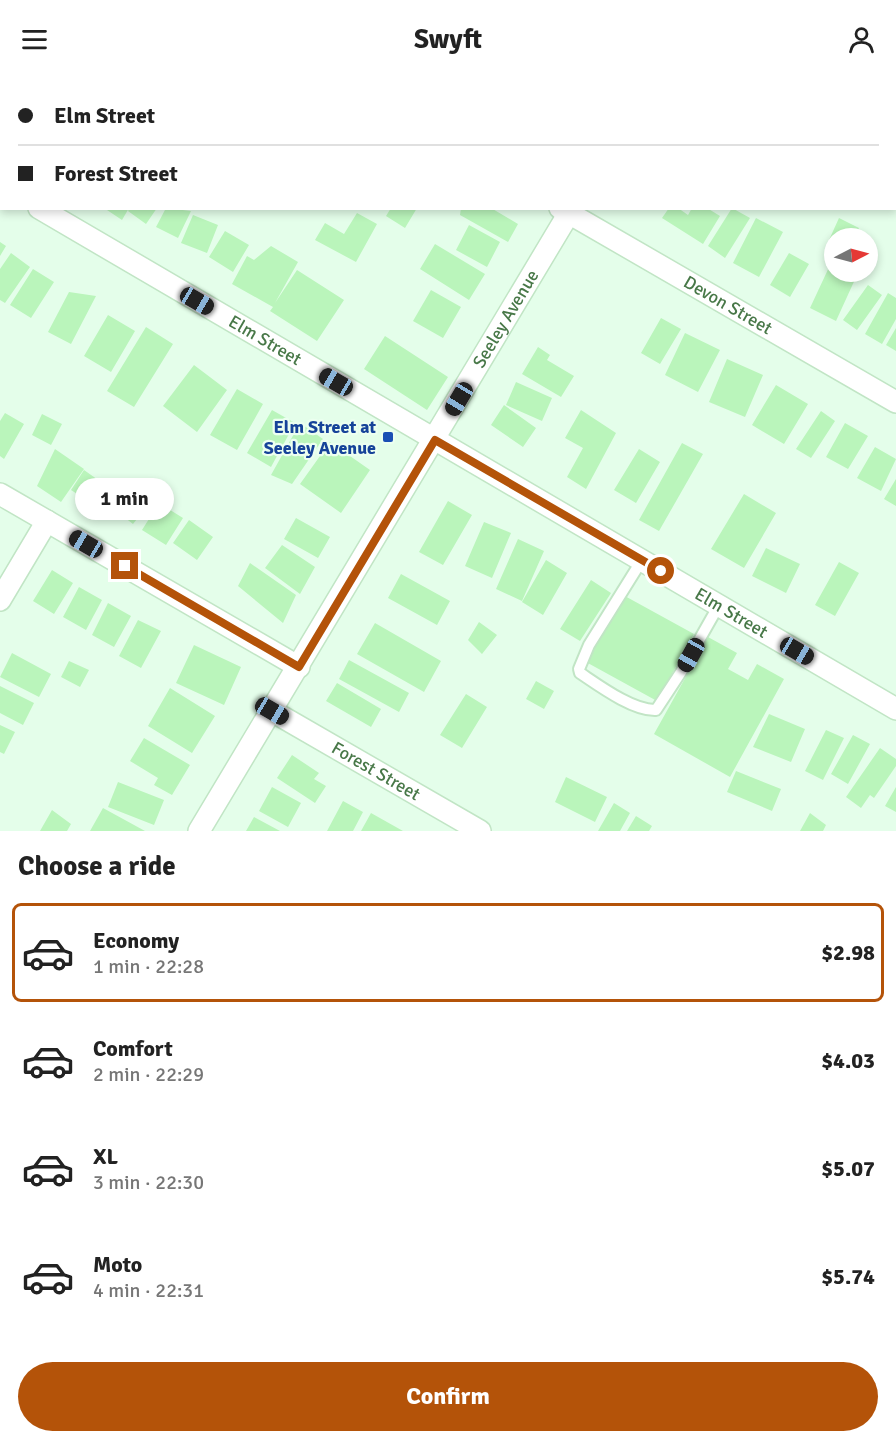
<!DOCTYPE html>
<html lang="en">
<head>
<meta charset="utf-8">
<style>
	body { margin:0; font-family:Signika,sans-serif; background:#f6f6f6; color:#222; height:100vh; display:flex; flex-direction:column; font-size:22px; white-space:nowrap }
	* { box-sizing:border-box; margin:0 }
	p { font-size:20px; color:#767676 }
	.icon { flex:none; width:33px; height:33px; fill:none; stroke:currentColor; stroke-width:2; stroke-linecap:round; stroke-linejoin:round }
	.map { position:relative; height:753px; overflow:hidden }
	.side { display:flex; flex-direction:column; background:#fff; flex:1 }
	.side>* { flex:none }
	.hud { position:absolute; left:0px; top:0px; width:897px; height:132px; box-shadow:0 3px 9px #0003; display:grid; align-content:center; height:132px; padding:0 18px; background:#fff }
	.needle { width:39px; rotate:84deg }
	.controls { position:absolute; left:824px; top:150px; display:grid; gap:12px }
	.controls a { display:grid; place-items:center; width:54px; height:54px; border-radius:50%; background:#fff; box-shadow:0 3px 9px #0003; font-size:30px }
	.end { position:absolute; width:27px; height:27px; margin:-14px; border:8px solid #b45309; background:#fff; box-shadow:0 0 0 3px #fff }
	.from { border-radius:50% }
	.bubble { position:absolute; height:42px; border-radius:21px; background:#fff; box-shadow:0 3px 9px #0003; font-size:20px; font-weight:700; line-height:42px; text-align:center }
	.car { position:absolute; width:18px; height:36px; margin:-18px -9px; border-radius:8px; box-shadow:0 0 4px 2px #0007; background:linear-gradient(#222 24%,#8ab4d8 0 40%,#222 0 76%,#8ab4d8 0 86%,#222 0) }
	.hud b { display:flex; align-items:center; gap:21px; height:57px; font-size:22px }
	.hud b+b { border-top:2px solid #e0e0e0 }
	.hud i { width:15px; height:15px; background:#222 }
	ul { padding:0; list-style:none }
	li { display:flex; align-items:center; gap:18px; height:99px; margin:0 12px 9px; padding:0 6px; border:3px solid transparent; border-radius:9px }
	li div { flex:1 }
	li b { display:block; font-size:22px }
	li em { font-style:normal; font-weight:700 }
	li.selected { border-color:#b45309 }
	li>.icon { width:54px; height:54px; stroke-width:1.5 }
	h2 { padding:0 18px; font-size:27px; line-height:72px }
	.primary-button { display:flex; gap:12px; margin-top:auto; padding:12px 18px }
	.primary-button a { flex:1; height:69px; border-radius:36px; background:#b45309; color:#fff; font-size:24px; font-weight:700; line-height:69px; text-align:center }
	header { display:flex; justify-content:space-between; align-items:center; height:78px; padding:0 18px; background:#fff; font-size:27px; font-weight:700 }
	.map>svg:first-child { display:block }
	.building { fill:#baf5bb }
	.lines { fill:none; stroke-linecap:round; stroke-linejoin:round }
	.service-casing { stroke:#c1e5c5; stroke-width:14 }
	.minor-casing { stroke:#c1e5c5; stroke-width:24 }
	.service { stroke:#fff; stroke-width:10 }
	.minor { stroke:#fff; stroke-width:21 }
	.route { stroke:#b45309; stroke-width:8 }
	.transit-dot { fill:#1a4fb4; stroke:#ecfff0; stroke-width:2 }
	.labels { text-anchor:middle; stroke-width:4.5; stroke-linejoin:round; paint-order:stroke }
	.street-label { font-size:18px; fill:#487848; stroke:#ecfff0 }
	.transit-label { font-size:18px; font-weight:bold; fill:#164399; stroke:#ecfff0; text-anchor:end }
</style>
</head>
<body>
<header><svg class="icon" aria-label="menu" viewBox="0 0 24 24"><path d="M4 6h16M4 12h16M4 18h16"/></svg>Swyft<svg class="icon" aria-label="person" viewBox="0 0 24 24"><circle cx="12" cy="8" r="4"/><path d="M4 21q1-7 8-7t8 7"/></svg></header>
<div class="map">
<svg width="896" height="753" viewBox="0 0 896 753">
	<rect width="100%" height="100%" fill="#e4feea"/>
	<!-- building -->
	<path class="building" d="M104,130H129L122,142Z
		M130,130H157L146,146L128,133Z
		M166,130L191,133L178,160L156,149Z
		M391,130H417L405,150L386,138Z
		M461,130H491L518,146L508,164L460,137Z
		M669,130H678L688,137L692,130H707L720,138L703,166L662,140Z
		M732,130L750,140L725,180L708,168Z
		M357,135L377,146L356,184L315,162L325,145L344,156Z
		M193,137L218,147L207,175L181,165Z
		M756,140L783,154L759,199L733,185Z
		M839,140L859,150L854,160H834V164L829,162Z
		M469,147L500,164L487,189L456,172Z
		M225,153L249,167L233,194L209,179Z
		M0,164L6,168L0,178Z
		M435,166L485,196L469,222L420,191Z
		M271,168L298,184L275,225L297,192L344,222L317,263L270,233L273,229L232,206L247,178L254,182Z
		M11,175L30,189L5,225L0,222V191Z
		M789,175L809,186L790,219L770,207Z
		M831,185L834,186V194H849L857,197L836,243L810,230Z
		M33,191L54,204L31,240L10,227Z
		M868,207L882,217L857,252L843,242Z
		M431,212L461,229L443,260L413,243Z
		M69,214L96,218L71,266L48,254Z
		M888,215L896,220V241L882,266L865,256Z
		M108,237L135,253L111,294L84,278Z
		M661,240L681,251L660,286L641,275Z
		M146,249L173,266L134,329L107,313Z
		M896,250V273L886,267Z
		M685,255L720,272L698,314L665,297Z
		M385,258L448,299L427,332L364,291Z
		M538,269L550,277L547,282L574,298L561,319L522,296Z
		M727,281L763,297L745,339L709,324Z
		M194,287L227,312L197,354L163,328Z
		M516,304L552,320L542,343L506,327Z
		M776,307L808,326L784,366L752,347Z
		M237,311L263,326L237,372L210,357Z
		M504,327L536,350L523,369L491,347Z
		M272,332L295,345L271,389L247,375Z
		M581,332L616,355L586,411L567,399L583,370L565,360Z
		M821,333L835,343L811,380L796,371Z
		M5,335L24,346L4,381L0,378V343Z
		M42,336L62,346L51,367L32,357Z
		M300,345L323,361L292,406L271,397Z
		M845,345L868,358L848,391L826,379Z
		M330,364L370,392L341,435L300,406Z
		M682,365L703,376L659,453L639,442Z
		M875,369L896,381L881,413L857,400Z
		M55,371L84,391L61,424L37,408Z
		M639,371L660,384L636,425L614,412Z
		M84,392L111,411L99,430L71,412Z
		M896,401V428L884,421Z
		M122,414L150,425L133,446L111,429Z
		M744,416L776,435L744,490L711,471Z
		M448,423L472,437L443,487L419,474Z
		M159,425L183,440L166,467L142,452Z
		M296,440L330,459L318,480L284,461Z
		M189,442L213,459L197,482L173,465Z
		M484,444L511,455L492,500L465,488Z
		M518,461L544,473L522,523L496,511Z
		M282,467L315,489L300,516L265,490Z
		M766,470L800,486L786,515L752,498Z
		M546,482L567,495L543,537L522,524Z
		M839,484L859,495L835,538L815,527Z
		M250,485L296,517L283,545L238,508Z
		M52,492L73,505L54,536L33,523Z
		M401,496L450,523L437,547L388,520Z
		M591,502L611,515L580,563L560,551Z
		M79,509L102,522L86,552L63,539Z
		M623,517L694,556L657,623L586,584Z
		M108,525L131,538L114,569L92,557Z
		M138,542L161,553L141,590L119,578Z
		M479,544L497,557L482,576L468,562Z
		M375,545L441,583L424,614L357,576Z
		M708,559L737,575L728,591L748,602L757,586L784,601L730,699L654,656Z
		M194,567L241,589L224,627L176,605Z
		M12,575L51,596L39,619L0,599Z
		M349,582L409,615L399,634L339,601Z
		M69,583L89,592L80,609L61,599Z
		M536,603L554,613L544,631L526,621Z
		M337,605L381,631L371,649L326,623Z
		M0,608L34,625L23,647L0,635Z
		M170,610L215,638L192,675L148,648Z
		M466,616L487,629L462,670L440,657Z
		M769,636L805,651L791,684L753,669Z
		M0,647L15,654L4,676L0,674Z
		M826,652L844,660L823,702L805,693Z
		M853,657L870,666L848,706L831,696Z
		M144,660L190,687L172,717L154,707L158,700L130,683Z
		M880,670L896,681V688L874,720L870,717L861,730L846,719Z
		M292,677L319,695L314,701L326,708L315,725L277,700Z
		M736,693L781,711L772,733L727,714Z
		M566,699L607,719L595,744L555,724Z
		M118,704L164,722L154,747L108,729Z
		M272,709L301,725L288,749L259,733Z
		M896,709V734L885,728Z
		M343,723L363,734L353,753H327Z
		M614,725L630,735L620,753H598Z
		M103,730L145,753H90Z
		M52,732L71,746L67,753H40Z
		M371,735L403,753H361Z
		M810,735L826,747L823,753H800Z
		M636,738L652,748L649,753H627Z
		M254,739L280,753H246Z"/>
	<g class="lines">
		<!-- service casing -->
		<g class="service-casing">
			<path id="service" d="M642,482L589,567L579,591L580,595C598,607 633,633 656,632L681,594L719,527"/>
		</g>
		<!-- minor casing -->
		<g class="minor-casing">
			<g id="minor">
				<path d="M336,0L338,2"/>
				<path d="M861,0L864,2"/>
				<path d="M648,2L649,0"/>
				<path d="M0,108L2,109"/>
				<path id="s1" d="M39,130L896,631"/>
				<path id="s2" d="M560,130L896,324"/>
				<path d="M0,416L299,589"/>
				<path d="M0,522L47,443"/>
				<path id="s3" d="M272,633L480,753"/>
				<path id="s4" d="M199,753L572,130"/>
			</g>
		</g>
		<!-- service -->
		<use href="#service" class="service"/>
		<!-- minor -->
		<use href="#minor" class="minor"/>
	</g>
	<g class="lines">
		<!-- route -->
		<path class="route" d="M125,488L299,589L435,362L661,493"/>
	</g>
	<!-- markers -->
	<rect class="transit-dot" x="382" y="353" width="12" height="12" rx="3"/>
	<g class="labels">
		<!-- street labels -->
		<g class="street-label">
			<text dy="6" stroke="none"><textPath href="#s2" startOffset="194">Devon Street</textPath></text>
			<text dy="6" stroke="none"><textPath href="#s4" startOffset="597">Seeley Avenue</textPath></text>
			<text dy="6" stroke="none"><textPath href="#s1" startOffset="262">Elm Street</textPath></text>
			<text dy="6" stroke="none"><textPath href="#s1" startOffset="802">Elm Street</textPath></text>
			<text dy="6" stroke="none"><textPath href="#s3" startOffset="120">Forest Street</textPath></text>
		</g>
		<!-- transit labels -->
		<g class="transit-label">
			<text x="376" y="355">Elm Street at<tspan x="376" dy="21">Seeley Avenue</tspan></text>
		</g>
	</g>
</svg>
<div class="controls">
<a><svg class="needle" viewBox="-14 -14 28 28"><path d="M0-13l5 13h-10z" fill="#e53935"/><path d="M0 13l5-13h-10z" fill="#767676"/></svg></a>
</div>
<i class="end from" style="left:661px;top:493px"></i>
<i class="end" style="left:125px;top:488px"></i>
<div class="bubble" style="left:75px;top:400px;width:99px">1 min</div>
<i class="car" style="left:197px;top:223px;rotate:120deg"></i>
<i class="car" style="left:336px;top:304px;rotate:300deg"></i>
<i class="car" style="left:459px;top:321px;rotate:211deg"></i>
<i class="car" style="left:86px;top:466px;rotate:300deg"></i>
<i class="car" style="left:797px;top:573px;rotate:120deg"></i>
<i class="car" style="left:691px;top:577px;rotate:209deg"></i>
<i class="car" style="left:272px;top:633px;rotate:120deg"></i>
<div class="hud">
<b><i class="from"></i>Elm Street</b>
<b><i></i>Forest Street</b>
</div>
</div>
<section class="side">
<h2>Choose a ride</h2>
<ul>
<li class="selected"><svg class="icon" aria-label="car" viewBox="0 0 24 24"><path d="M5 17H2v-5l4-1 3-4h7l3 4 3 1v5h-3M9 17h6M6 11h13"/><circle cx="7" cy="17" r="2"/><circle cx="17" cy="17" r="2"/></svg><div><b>Economy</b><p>1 min · 22:28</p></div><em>$2.98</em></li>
<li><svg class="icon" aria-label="car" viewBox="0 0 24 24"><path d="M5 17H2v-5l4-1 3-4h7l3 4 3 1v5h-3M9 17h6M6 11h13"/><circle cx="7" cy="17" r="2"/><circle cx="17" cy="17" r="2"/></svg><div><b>Comfort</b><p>2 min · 22:29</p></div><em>$4.03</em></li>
<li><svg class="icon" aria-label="car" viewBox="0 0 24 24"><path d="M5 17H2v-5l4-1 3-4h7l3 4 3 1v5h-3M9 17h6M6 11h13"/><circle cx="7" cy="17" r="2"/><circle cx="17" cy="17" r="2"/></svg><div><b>XL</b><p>3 min · 22:30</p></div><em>$5.07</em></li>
<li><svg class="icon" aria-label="car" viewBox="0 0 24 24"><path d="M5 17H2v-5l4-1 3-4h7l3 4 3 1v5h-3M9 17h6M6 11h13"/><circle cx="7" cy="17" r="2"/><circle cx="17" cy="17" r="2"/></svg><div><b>Moto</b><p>4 min · 22:31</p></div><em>$5.74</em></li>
</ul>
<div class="primary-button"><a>Confirm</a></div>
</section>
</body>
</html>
